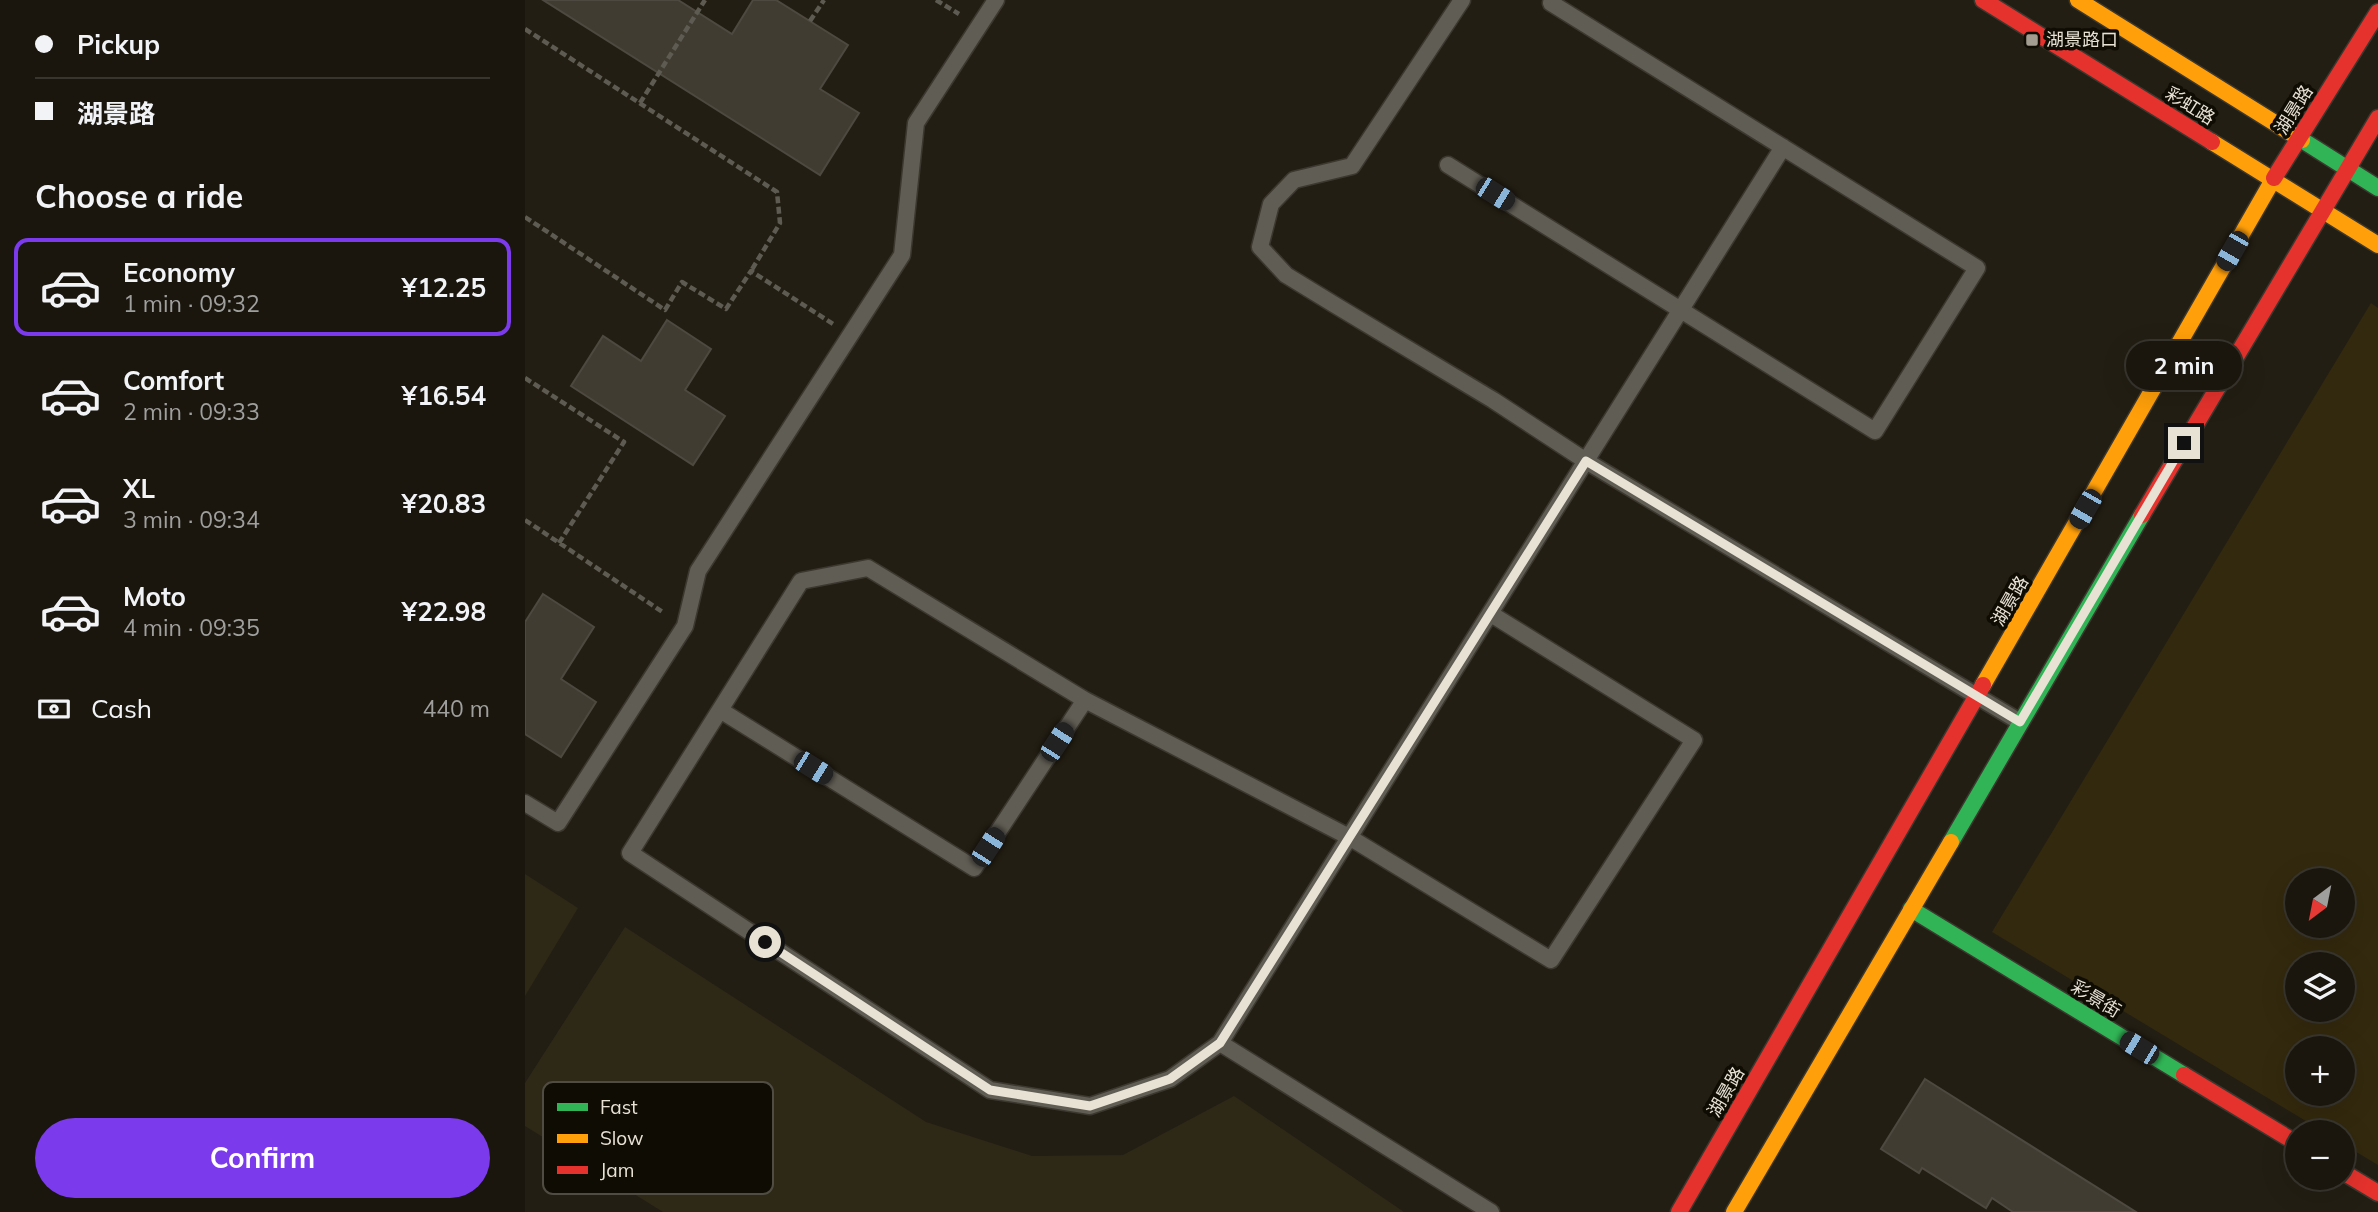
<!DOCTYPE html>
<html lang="en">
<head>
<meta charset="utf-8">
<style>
	body { margin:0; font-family:Mulish,"Noto Sans SC",sans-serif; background:#27231c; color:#f1f3f6; height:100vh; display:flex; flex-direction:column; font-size:26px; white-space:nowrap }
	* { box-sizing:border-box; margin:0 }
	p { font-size:23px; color:#9f9f9e }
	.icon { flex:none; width:38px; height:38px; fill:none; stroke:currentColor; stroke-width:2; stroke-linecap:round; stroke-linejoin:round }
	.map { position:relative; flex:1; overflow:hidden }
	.drawer { display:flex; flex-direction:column; background:#1a160e; width:525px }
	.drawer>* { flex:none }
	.guide { display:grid; align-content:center; height:154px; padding:0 35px; background:#1a160e }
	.needle { width:46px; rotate:212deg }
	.tools { position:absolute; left:1760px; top:868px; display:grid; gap:14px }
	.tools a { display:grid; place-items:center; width:70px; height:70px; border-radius:50%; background:#1a160e; box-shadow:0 7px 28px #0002,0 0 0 2px #38352e; font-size:35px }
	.end { position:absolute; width:32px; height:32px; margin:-16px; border:9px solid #e8e2d5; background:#111; box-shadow:0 0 0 4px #111 }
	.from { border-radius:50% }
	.bubble { position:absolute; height:49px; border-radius:24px; background:#1a160e; box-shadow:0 7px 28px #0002,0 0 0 2px #38352e; font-size:23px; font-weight:700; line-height:49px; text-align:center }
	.car { position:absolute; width:21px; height:42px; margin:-21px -10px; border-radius:9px; box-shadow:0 0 5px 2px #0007; background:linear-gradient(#222 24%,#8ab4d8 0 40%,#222 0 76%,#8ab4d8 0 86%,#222 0) }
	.guide b { display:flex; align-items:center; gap:24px; height:66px; font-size:26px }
	.guide b+b { border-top:2px solid #38352e }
	.guide i { width:18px; height:18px; background:#f1f3f6 }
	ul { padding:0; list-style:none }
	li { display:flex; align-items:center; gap:21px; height:98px; margin:0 14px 10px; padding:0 21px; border:4px solid transparent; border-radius:14px }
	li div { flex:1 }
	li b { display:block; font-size:26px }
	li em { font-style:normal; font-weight:700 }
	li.selected { border-color:#7c3aed }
	li>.icon { width:63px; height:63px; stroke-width:1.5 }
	h2 { padding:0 35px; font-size:32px; line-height:84px }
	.pay { display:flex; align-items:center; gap:18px; height:77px; padding:0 35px; font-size:26px }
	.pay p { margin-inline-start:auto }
	.button { display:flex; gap:14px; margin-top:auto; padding:14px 35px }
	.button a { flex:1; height:80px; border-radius:42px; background:#7c3aed; color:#fff; font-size:28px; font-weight:700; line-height:80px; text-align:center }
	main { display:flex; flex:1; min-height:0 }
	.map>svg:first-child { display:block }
	.commercial { fill:#2e2817 }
	.built { fill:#33290e; fill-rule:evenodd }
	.building { fill:#403c32; stroke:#4e4940; stroke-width:2 }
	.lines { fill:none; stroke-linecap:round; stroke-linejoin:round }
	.lane-casing { stroke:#3c3830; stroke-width:19 }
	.fast-casing { stroke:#3c3830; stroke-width:19 }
	.slow-casing { stroke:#3c3830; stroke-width:19 }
	.jam-casing { stroke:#3c3830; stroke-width:19 }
	.path { stroke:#5e5b53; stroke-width:4.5; stroke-dasharray:7 3.5; stroke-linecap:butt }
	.lane { stroke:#605d54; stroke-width:16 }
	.fast { stroke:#30b455; stroke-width:16 }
	.slow { stroke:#ff9f0a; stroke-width:16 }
	.jam { stroke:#e5322d; stroke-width:16 }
	.route { stroke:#e8e2d5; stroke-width:9 }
	.poi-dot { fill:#a39d91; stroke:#0f0c04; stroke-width:2.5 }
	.labels { text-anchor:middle; stroke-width:7; stroke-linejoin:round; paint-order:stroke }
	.poi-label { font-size:18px; fill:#e8e2d5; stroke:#0f0c04; text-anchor:start }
	.street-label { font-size:18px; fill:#e8e2d5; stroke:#0f0c04 }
	.key { fill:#0f0c04; stroke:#504c43; stroke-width:2 }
	.key-label { font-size:19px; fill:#e8e2d5 }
</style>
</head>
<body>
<main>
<section class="drawer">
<div class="guide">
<b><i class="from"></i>Pickup</b>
<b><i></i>湖景路</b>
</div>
<h2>Choose a ride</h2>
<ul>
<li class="selected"><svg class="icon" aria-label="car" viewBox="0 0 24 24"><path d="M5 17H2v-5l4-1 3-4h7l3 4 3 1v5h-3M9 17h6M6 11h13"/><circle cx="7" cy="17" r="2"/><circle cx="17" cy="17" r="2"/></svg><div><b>Economy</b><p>1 min · 09:32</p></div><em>¥12.25</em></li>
<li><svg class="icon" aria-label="car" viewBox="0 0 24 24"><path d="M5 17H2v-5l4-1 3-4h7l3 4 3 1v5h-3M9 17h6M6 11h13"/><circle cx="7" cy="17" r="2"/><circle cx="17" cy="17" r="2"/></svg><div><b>Comfort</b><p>2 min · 09:33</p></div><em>¥16.54</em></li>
<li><svg class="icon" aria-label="car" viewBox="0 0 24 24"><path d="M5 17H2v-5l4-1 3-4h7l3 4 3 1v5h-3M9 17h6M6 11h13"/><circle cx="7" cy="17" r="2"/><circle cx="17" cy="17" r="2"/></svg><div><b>XL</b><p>3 min · 09:34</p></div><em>¥20.83</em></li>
<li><svg class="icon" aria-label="car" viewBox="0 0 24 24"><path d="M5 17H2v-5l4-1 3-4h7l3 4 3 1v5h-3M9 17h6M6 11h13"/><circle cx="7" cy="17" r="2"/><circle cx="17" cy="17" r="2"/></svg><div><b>Moto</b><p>4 min · 09:35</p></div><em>¥22.98</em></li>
</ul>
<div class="pay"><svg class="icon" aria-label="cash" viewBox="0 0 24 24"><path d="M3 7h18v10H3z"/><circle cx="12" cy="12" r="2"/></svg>Cash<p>440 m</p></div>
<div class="button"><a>Confirm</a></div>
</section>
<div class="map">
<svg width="1853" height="1212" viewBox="0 0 1853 1212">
	<rect width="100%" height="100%" fill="#231e13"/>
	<!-- commercial -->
	<path class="commercial" d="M0,874L53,908L0,996Z
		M100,927L401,1122L507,1156L598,1155L709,1096L879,1212H138L0,1126V1083Z"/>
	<!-- built -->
	<path class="built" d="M1846,303L1853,308V1165L1818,1144V1132H1799L1467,932ZM1773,880H1818V926H1773ZM1773,964H1818V1010H1773ZM1773,1048H1818V1094H1773Z"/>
	<!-- building -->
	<path class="building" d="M18,0H153L207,34L228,0H251L323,45L295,89L334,113L295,175Z
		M142,320L186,349L160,390L200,416L168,465L46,386L78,336L116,361Z
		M18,594L69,627L36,679L71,702L36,757L0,734V622Z
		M1400,1079L1611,1212H1488L1467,1198L1461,1208L1397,1168L1394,1173L1356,1149Z"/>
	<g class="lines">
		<!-- lane casing -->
		<g class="lane-casing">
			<path id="lane" d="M937,0L827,166L769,180L746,204L735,247L761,275L810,305L968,400L1061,461L1495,722
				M923,165L1350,431L1452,268L1026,3
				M195,710L449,868L560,700
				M0,803L33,823L160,626L173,571L377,255L391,123L471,0
				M695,1043L645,1079L565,1106L465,1090L105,853L276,581L343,568L560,700L824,837L1026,960L1169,740L966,614
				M966,1212L695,1043L1258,147"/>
		</g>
		<!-- fast casing -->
		<g class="fast-casing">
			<path id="fast" d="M1777,140L1853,188
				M1426,842L1617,515
				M1386,909L1659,1075"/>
		</g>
		<!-- slow casing -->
		<g class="slow-casing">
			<path id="slow" d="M1553,0L1777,140
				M1687,142L1853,245
				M1458,685L1749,178
				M1209,1212L1426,842"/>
		</g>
		<!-- jam casing -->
		<g class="jam-casing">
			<path id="jam" d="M1458,0L1687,142
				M1749,178L1853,12
				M1617,515L1853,118
				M1659,1075L1773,1144
				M1818,1172L1853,1193
				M1154,1212L1458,685"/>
		</g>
		<!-- path -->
		<path class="path" d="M411,0L434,14
			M285,21L299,0
			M0,29L252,192L255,223L226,271
			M115,103L180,0
			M0,217L140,310L157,282L201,309L226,271L308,324
			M0,378L99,442L34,543
			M0,520L139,613"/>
		<!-- lane -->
		<use href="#lane" class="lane"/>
		<!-- fast -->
		<use href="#fast" class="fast"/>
		<!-- slow -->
		<use href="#slow" class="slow"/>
		<!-- jam -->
		<use href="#jam" class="jam"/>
	</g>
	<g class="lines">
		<!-- route -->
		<path class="route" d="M240,942L465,1090L565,1106L645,1079L695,1043L1061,461L1495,722L1659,443"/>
	</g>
	<!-- markers -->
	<rect class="poi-dot" x="1500" y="33" width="14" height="14" rx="3.5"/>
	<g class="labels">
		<!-- poi labels -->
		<g class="poi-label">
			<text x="1521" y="46">湖景路口</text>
		</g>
		<!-- street labels -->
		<g class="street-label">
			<text transform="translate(1665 106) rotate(32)" y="6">彩虹路</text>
			<text transform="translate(1769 110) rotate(-58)" y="6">湖景路</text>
			<text transform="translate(1485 601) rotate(-60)" y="6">湖景路</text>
			<text transform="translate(1571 999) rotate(31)" y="6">彩景街</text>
			<text transform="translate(1201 1092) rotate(-60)" y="6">湖景路</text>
		</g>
	</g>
	<!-- legend -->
	<rect x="18" y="1082" width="230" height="112" rx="10" class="key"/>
	<rect x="32" y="1103" width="31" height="8" fill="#30b455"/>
	<rect x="32" y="1134" width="31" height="9" fill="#ff9f0a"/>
	<rect x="32" y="1166" width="31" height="8" fill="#e5322d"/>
	<g class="key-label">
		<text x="75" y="1114">Fast</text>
		<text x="75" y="1145">Slow</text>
		<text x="75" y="1177">Jam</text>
	</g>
</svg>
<div class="tools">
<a><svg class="needle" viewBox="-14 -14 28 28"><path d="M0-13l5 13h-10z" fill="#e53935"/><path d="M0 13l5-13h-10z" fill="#9f9f9e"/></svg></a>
<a><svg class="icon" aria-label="layers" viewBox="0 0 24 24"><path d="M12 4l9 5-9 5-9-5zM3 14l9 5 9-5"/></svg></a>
<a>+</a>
<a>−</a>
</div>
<i class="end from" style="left:240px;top:942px"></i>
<i class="end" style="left:1659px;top:443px"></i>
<div class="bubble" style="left:1601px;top:341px;width:116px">2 min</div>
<i class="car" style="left:970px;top:194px;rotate:122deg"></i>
<i class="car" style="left:1707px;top:251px;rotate:210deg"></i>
<i class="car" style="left:1560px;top:509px;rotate:210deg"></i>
<i class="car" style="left:532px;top:742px;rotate:33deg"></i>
<i class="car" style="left:288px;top:768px;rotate:122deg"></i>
<i class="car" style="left:463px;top:847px;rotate:33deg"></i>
<i class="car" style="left:1614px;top:1048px;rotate:301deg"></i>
</div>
</main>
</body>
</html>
